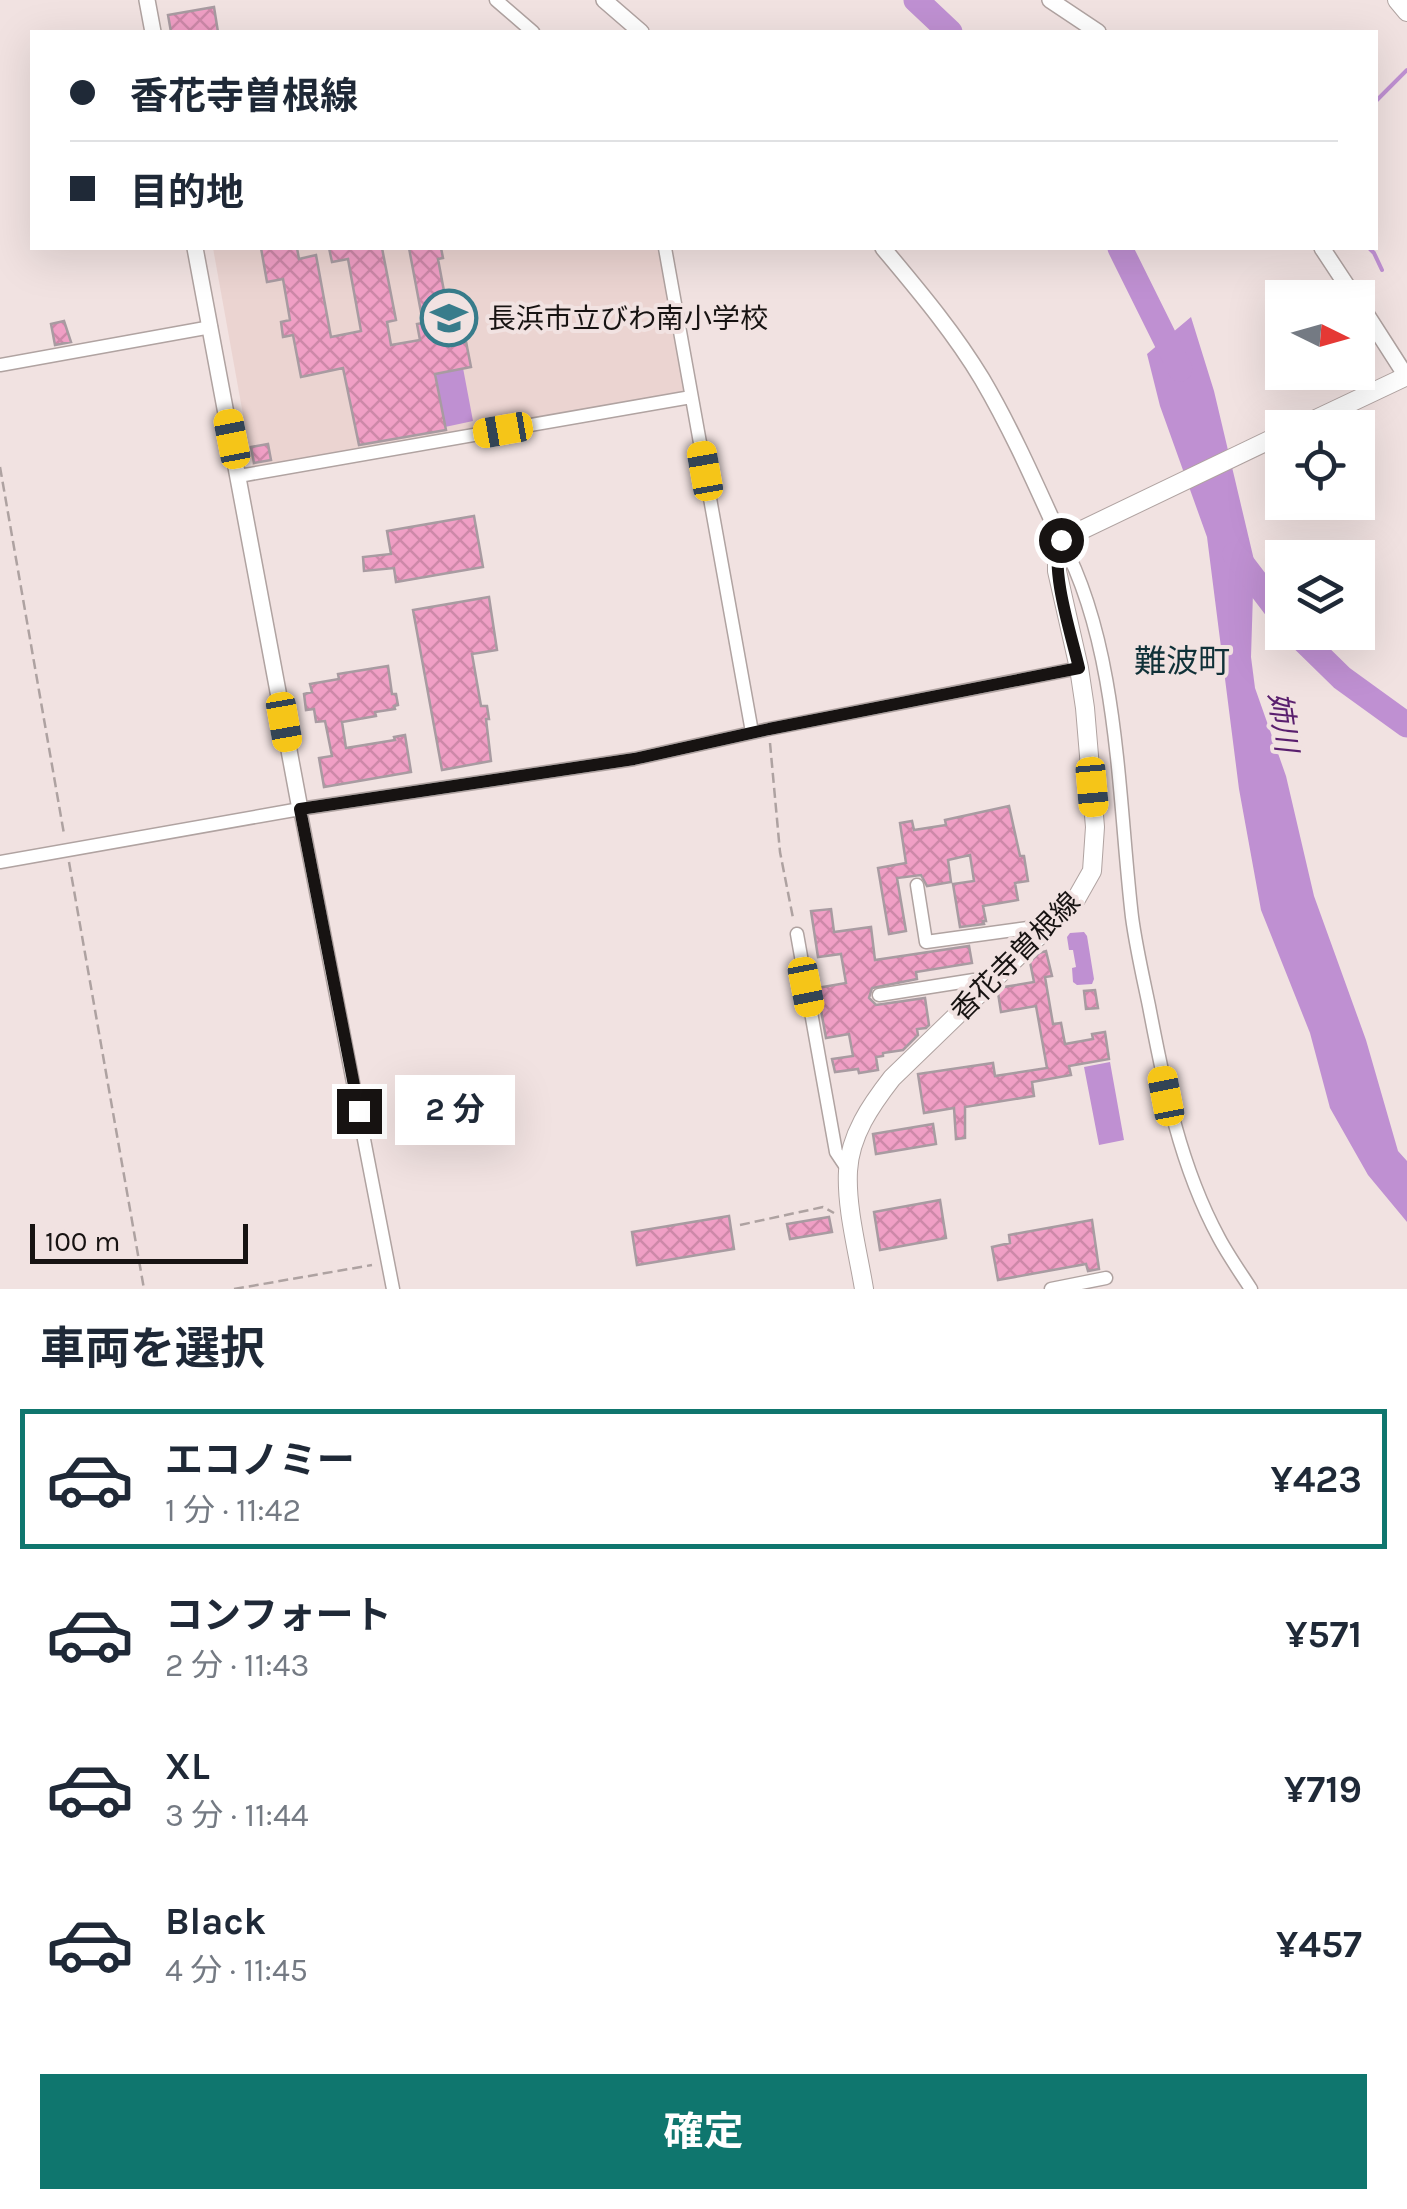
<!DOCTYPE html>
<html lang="ja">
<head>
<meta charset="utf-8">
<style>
	body { margin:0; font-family:Karla,"Noto Sans JP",sans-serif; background:#f6f6f7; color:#1f2937; height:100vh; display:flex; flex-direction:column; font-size:38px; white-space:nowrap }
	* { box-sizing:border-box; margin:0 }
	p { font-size:32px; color:#747a83 }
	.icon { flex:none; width:55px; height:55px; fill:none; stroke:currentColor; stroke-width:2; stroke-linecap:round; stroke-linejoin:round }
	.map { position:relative; height:1289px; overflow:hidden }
	.drawer { display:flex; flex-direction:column; background:#fff; flex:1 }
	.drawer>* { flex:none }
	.top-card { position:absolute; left:30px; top:30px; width:1348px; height:220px; border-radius:0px; box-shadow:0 10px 40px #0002; display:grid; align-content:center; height:220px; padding:0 40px; background:#fff }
	.needle { width:65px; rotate:95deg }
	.buttons { position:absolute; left:1265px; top:280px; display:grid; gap:20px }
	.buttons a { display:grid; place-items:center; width:110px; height:110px; border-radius:0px; background:#fff; box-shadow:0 10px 40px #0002; font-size:50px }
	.scale { position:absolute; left:30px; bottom:25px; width:218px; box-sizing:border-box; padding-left:10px; border:5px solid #171312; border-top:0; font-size:28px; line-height:35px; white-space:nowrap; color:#171312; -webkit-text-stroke:8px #f1e2e1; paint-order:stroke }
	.end { position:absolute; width:45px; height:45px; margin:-22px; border:12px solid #171312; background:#fff; box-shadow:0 0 0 5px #fff }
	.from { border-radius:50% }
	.bubble { position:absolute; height:70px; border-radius:0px; background:#fff; box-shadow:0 10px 40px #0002; font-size:32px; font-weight:700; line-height:70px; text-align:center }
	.car { position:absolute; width:30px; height:60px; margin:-30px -15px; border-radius:12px; box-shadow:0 0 8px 2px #0007; background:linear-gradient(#f5c518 24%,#345 0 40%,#f5c518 0 76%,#345 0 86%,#f5c518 0) }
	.top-card b { display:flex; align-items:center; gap:35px; height:95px; font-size:38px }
	.top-card b+b { border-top:2px solid #e0e1e3 }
	.top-card i { width:25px; height:25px; background:#1f2937 }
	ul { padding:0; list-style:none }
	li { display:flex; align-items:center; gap:30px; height:140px; margin:0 20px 15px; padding:0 20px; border:5px solid transparent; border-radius:0px }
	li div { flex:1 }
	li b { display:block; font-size:38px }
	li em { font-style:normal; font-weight:700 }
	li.selected { border-color:#0f766e }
	li>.icon { width:90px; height:90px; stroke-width:1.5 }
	h2 { padding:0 40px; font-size:45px; line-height:120px }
	.action { display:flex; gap:20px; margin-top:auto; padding:20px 40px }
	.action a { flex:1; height:115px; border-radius:0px; background:#0f766e; color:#fff; font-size:40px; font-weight:700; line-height:115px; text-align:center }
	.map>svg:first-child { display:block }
	.built { fill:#ebd4d1 }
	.water { fill:#bf90d2 }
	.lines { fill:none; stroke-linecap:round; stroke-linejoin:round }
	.stream { stroke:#bf90d2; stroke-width:4 }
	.river { stroke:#bf90d2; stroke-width:25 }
	.building { fill:url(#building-cross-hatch); stroke:#a89ba1; stroke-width:2.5 }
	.minor-casing { stroke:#b0a3a1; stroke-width:15 }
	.tertiary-casing { stroke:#b0a3a1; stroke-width:18 }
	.secondary-casing { stroke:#b0a3a1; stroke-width:20 }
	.path { stroke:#aea2a1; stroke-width:2.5; stroke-dasharray:10 5; stroke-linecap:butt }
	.minor { stroke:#fff; stroke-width:12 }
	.tertiary { stroke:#fff; stroke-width:15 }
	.secondary { stroke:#fff; stroke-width:18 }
	.route { stroke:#171312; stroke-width:12 }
	.labels { text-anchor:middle; stroke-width:8; stroke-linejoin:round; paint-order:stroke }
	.poi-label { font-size:28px; fill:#171312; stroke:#f1e2e1; text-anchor:start }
	.street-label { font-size:28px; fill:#171312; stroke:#f1e2e1 }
	.water-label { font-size:30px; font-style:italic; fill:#5a1f6e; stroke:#f1e2e1 }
	.quarter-label { font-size:32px; fill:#103138; stroke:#f1e2e1 }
</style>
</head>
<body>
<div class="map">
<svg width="1407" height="1289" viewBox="0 0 1407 1289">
	<defs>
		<pattern id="building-cross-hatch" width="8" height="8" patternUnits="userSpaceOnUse" patternTransform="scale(2.5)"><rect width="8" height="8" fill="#f09fc5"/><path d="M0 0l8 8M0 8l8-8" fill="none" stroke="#cd88a8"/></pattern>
	</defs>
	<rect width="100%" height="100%" fill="#f1e2e1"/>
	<!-- built -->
	<path class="built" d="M213,248H658L685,388L680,396L253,470Z"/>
	<!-- water -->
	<path class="water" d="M1191,317L1214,391L1254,560L1251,657L1255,688L1286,776L1314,896L1366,1040L1398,1151L1407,1161V1222L1368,1175L1330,1108L1310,1033L1261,910L1239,789L1207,537L1160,406L1147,354Z
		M463,368L473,421L445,427L435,374Z
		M1084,932L1087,936L1094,979L1092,984L1077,985L1073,982L1072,968L1076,967L1073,950H1069L1067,937L1070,933Z
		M1110,1062L1124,1140L1099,1145L1084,1067Z"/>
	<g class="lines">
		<!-- stream -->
		<path class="stream" d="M1375,102L1407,70
			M1369,248L1374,253L1382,270"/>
		<!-- river -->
		<path class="river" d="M916,0L950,32
			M1120,248L1180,369
			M1235,554L1282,616
			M1295,632L1342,678L1407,725"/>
	</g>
	<!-- building -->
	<path class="building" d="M214,7L218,32H171L168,15Z
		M261,248H297L299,259L316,255L331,337L361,331L348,259L332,262L329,248H382L396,320L387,322L391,345L420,340L417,324L423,323L409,248H441L443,258L438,259L449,318L461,316L471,367L435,374L446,430L359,445L343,368L301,377L293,335L283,337L281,322L290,320L283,279L267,282Z
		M64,321L71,342L55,345L51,324Z
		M268,444L271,460L254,463L251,447Z
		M474,516L483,567L396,582L394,568L364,571L363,557L391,554L387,531Z
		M489,597L497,650L472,654L481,706H487L489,719H486L491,761L442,770L413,610Z
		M388,666L392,694H396L398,705L394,706L395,709L375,712L376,716L342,722L346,748L395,740L394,737L405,735L411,772L324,787L319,758L332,756L325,721L316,722L314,709L306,710L304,694L312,692L310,684L339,679L338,674Z
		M1009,806L1020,856H1024L1028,881L1015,883L1018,900L983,906L986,921H983L984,924L960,927L953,884L974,881L970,855L948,860L951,882L927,886L921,875L897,878L906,931L889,934L878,868L906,863L900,823L912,821L914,830L946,825L945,820Z
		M831,909L834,932L871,927L875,960L969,946L972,963L916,972L917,979L872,988L869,998L876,1005L925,998L929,1025L926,1028L917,1029L918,1035L903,1050L883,1053V1056L876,1057L878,1070L859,1073L858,1069L835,1072L832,1059L853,1056L849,1034L826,1038L817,988L846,983L841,954L818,957L811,911Z
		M1046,951L1052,976L1045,977L1053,1024L1061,1023L1065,1044L1093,1039L1092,1034L1105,1032L1109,1059L1069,1066L1071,1075L1032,1082L1034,1096L965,1107V1138L956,1139L954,1108L924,1113L918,1074L993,1063L995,1076L1047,1068L1036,1006L1001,1012L998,993L1004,987L1034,982L1030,962L1039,953Z
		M1095,990L1098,1008L1086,1009L1084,991Z
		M933,1124L936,1144L876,1154L873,1134Z
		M940,1200L946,1238L880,1250L874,1212Z
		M729,1216L734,1249L637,1265L632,1232Z
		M829,1217L832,1232L790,1239L787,1224Z
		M1092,1220L1099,1269L1088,1271L1086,1264L998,1280L992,1247L1010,1243L1009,1235Z"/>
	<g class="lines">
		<!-- minor casing -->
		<g class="minor-casing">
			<path id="minor" d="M496,0L533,32
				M665,248L752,732
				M0,365L211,327
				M239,476L691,397
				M1061,540C1119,646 1118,798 1132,917C1136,947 1143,977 1149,1006C1164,1085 1180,1166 1219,1238C1228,1255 1240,1272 1251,1289
				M300,809L393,1289
				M0,862L300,809L634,759L769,729L1079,668
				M917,885L926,942L1050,925
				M797,934L836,1152L848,1170
				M879,995L974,980L985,988
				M1051,1289L1106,1278"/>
		</g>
		<!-- tertiary casing -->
		<g class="tertiary-casing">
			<path id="tertiary" d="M147,0L153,32
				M604,0L641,32
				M1050,0L1098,32
				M195,248L300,809
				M883,248C918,290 953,331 982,379C1012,430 1036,485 1061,540
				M1322,248L1355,298
				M1358,301L1406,376"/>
		</g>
		<!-- secondary casing -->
		<g class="secondary-casing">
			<path id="secondary" d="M1397,0L1407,12
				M1297,428L1407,376
				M864,1289C858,1252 846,1208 848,1171C850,1135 871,1105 892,1078L1075,901L1092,871L1095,827L1085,708L1079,668L1057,571V548L1061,540L1282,434"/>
		</g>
		<!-- path -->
		<path class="path" d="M0,467L64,834
			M770,743L780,852L793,918
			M69,862L144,1289
			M740,1225L823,1207L834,1213
			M234,1289L372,1265"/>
		<!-- minor -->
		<use href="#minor" class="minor"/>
		<!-- tertiary -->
		<use href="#tertiary" class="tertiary"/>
		<!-- secondary -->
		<use href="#secondary" class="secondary"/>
	</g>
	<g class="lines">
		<!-- route -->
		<path class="route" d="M359,1111L300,809L634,759L769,729L1079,668C1072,637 1049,568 1061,540"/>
	</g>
	<!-- icons -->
	<defs>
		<g id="school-ring" transform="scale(2.875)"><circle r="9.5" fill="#f1e2e1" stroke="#387c8b" stroke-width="1.5"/><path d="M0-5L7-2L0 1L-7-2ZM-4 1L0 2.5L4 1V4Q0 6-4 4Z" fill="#387c8b"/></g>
	</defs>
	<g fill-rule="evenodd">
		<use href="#school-ring" x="449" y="318"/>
	</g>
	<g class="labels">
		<!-- poi labels -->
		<g class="poi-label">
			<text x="488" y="328">長浜市立びわ南小学校</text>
		</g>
		<!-- street labels -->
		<g class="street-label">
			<text transform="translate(1015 956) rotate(-45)" y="10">香花寺曽根線</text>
		</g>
		<!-- water labels -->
		<g class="water-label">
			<text transform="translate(1283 722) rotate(82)" y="10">姉川</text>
		</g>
		<!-- quarter labels -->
		<g class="quarter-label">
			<text x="1182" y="672">難波町</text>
		</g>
	</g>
</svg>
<div class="buttons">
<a><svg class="needle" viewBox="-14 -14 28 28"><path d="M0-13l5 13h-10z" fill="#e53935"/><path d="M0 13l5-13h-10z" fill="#747a83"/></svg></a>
<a><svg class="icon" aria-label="locate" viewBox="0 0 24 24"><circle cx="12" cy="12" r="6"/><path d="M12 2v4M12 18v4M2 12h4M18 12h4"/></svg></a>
<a><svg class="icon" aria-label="layers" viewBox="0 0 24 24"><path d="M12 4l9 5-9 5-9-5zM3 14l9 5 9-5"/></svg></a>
</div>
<div class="scale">100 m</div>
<i class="end from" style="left:1061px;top:540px"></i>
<i class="end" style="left:359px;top:1111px"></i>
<div class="bubble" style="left:395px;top:1075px;width:120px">2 分</div>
<i class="car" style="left:503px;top:430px;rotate:260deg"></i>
<i class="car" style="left:232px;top:439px;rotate:349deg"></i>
<i class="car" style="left:705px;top:471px;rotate:350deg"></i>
<i class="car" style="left:284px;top:722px;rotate:170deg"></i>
<i class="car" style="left:1092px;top:787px;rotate:175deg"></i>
<i class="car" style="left:806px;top:987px;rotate:169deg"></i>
<i class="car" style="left:1166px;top:1096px;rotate:349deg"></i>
<div class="top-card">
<b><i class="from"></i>香花寺曽根線</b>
<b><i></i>目的地</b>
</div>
</div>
<section class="drawer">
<h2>車両を選択</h2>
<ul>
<li class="selected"><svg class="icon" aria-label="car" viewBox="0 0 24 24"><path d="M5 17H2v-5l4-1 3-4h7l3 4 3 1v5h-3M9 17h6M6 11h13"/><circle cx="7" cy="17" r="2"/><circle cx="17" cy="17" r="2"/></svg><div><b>エコノミー</b><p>1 分 · 11:42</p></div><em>¥423</em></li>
<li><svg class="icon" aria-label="car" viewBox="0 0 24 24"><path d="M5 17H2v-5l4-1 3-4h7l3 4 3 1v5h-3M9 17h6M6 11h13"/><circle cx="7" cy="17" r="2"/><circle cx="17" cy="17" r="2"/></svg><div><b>コンフォート</b><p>2 分 · 11:43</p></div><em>¥571</em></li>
<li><svg class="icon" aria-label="car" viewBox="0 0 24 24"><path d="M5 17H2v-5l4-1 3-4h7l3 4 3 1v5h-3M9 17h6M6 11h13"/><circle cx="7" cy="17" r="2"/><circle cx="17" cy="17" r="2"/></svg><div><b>XL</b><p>3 分 · 11:44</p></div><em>¥719</em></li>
<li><svg class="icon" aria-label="car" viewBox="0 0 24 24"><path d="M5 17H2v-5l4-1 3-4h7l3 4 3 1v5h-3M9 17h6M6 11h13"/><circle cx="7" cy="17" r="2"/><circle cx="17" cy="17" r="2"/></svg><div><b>Black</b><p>4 分 · 11:45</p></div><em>¥457</em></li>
</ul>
<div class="action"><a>確定</a></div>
</section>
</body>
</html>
